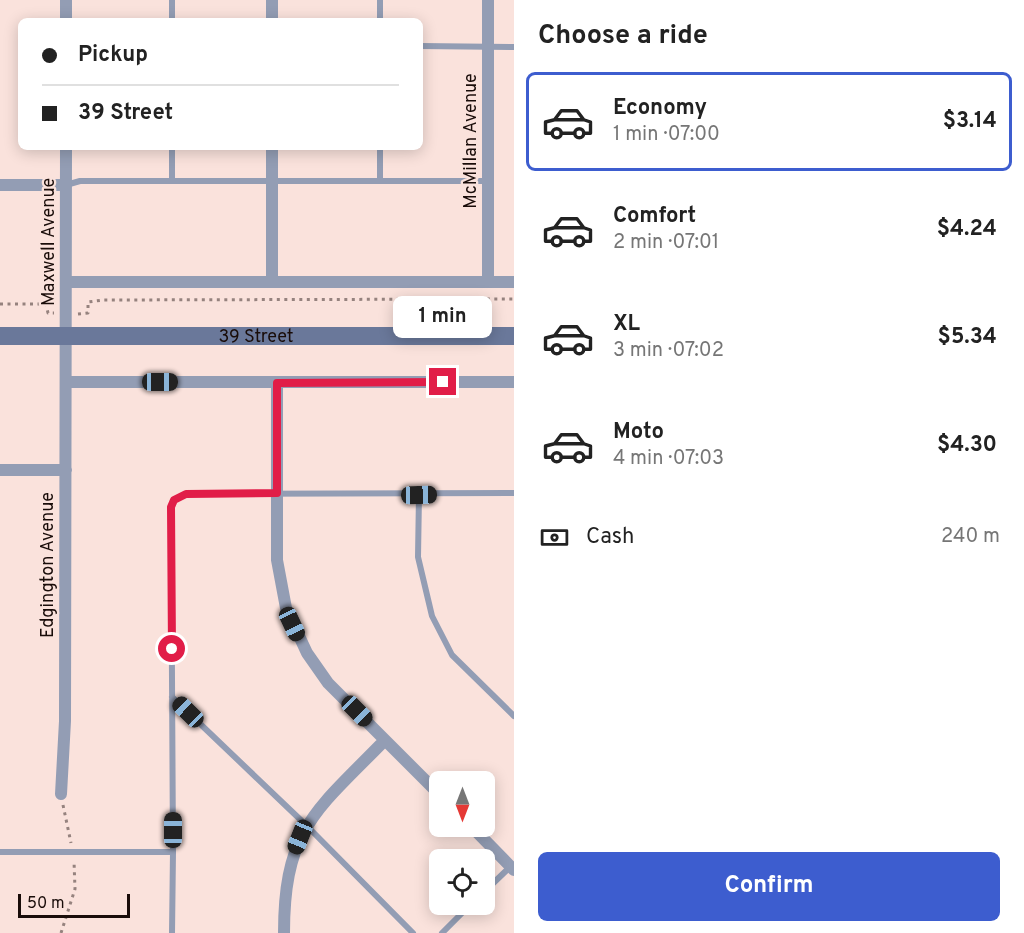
<!DOCTYPE html>
<html lang="en">
<head>
<meta charset="utf-8">
<style>
	body { margin:0; font-family:Overpass,sans-serif; background:#f2f2f2; color:#222; height:100vh; display:flex; flex-direction:column; font-size:22px; white-space:nowrap }
	* { box-sizing:border-box; margin:0 }
	p { font-size:20px; color:#767676 }
	.icon { flex:none; width:33px; height:33px; fill:none; stroke:currentColor; stroke-width:2; stroke-linecap:round; stroke-linejoin:round }
	.map { position:relative; flex:1; overflow:hidden }
	.details { display:flex; flex-direction:column; background:#fff; width:510px }
	.details>* { flex:none }
	.top-card { position:absolute; left:18px; top:18px; width:405px; height:132px; border-radius:9px; box-shadow:0 3px 15px #0003; display:grid; align-content:center; height:132px; padding:0 24px; background:#fff }
	.needle { width:39px; rotate:180deg }
	.tools { position:absolute; left:429px; top:771px; display:grid; gap:12px }
	.tools a { display:grid; place-items:center; width:66px; height:66px; border-radius:9px; background:#fff; box-shadow:0 3px 15px #0003; font-size:30px }
	.scale { position:absolute; left:18px; bottom:15px; width:112px; box-sizing:border-box; padding-left:6px; border:3px solid #190c09; border-top:0; font-size:16px; line-height:21px; white-space:nowrap; color:#190c09; -webkit-text-stroke:4px #fae2dc; paint-order:stroke }
	.end { position:absolute; width:27px; height:27px; margin:-14px; border:8px solid #e11d48; background:#fff; box-shadow:0 0 0 3px #fff }
	.from { border-radius:50% }
	.bubble { position:absolute; height:42px; border-radius:9px; background:#fff; box-shadow:0 3px 15px #0003; font-size:20px; font-weight:700; line-height:42px; text-align:center }
	.car { position:absolute; width:18px; height:36px; margin:-18px -9px; border-radius:8px; box-shadow:0 0 4px 2px #0007; background:linear-gradient(#222 24%,#8ab4d8 0 40%,#222 0 76%,#8ab4d8 0 86%,#222 0) }
	.top-card b { display:flex; align-items:center; gap:21px; height:57px; font-size:22px }
	.top-card b+b { border-top:2px solid #e0e0e0 }
	.top-card i { width:15px; height:15px; background:#222 }
	ul { padding:0; list-style:none }
	li { display:flex; align-items:center; gap:18px; height:99px; margin:0 12px 9px; padding:0 12px; border:3px solid transparent; border-radius:9px }
	li div { flex:1 }
	li b { display:block; font-size:22px }
	li em { font-style:normal; font-weight:700 }
	li.current { border-color:#3d5dcf }
	li>.icon { width:54px; height:54px; stroke-width:1.5 }
	h2 { padding:0 24px; font-size:27px; line-height:72px }
	.pay { display:flex; align-items:center; gap:15px; height:66px; padding:0 24px; font-size:22px }
	.pay p { margin-inline-start:auto }
	.primary-button { display:flex; gap:12px; margin-top:auto; padding:12px 24px }
	.primary-button a { flex:1; height:69px; border-radius:9px; background:#3d5dcf; color:#fff; font-size:24px; font-weight:700; line-height:69px; text-align:center }
	main { display:flex; flex:1; min-height:0 }
	.map>svg:first-child { display:block }
	.lines { fill:none; stroke-linecap:round; stroke-linejoin:round }
	.path { stroke:#95827e; stroke-width:3; stroke-dasharray:3 4.5; stroke-linecap:butt }
	.lane { stroke:#939db4; stroke-width:6 }
	.street { stroke:#939db4; stroke-width:12 }
	.secondary { stroke:#6a789a; stroke-width:18 }
	.route { stroke:#e11d48; stroke-width:8 }
	.labels { text-anchor:middle; stroke-width:4.5; stroke-linejoin:round; paint-order:stroke }
	.street-label { font-size:18px; fill:#190c09; stroke:#fae2dc }
</style>
</head>
<body>
<main>
<div class="map">
<svg width="514" height="933" viewBox="0 0 514 933">
	<rect width="100%" height="100%" fill="#fae2dc"/>
	<g class="lines">
		<!-- path -->
		<path class="path" d="M0,304H46L48,313H54
			M78,314L88,313V302L103,300L514,299
			M63,805L71,843
			M61,933L75,889L74,861"/>
		<!-- lane -->
		<path class="lane" d="M172,0V21
			M380,0V21
			M420,46L514,47
			M172,147V181
			M380,147V181
			M66,185L80,181H487
			M419,495L418,557L432,616L452,655L514,716
			M172,697L306,825L413,933
			M0,852H173L172,933
			M173,852L171,507L174,500L186,494L514,493
			M484,892L510,867
			M442,933L471,904"/>
		<!-- street -->
		<path class="street" d="M66,21V0
			M272,21V0
			M272,147V282
			M0,185H66
			M67,282H514
			M488,282V0
			M66,382H514
			M277,383V560L286,608L307,653L328,683L440,795
			M0,470H66
			M61,794L65,721L66,147
			M471,826L514,870
			M284,933C284,828 317,810 385,740"/>
		<!-- secondary -->
		<path class="secondary" id="s1" d="M0,336H514"/>
	</g>
	<g class="lines">
		<!-- route -->
		<path class="route" d="M172,649L171,507L174,500L186,494L277,493V383L443,382"/>
	</g>
	<g class="labels">
		<!-- street labels -->
		<g class="street-label">
			<text transform="translate(470 141) rotate(-90)" y="6">McMillan Avenue</text>
			<text transform="translate(48 242) rotate(-90)" y="6">Maxwell Avenue</text>
			<text dy="6" stroke="none"><textPath href="#s1" startOffset="256">39 Street</textPath></text>
			<text transform="translate(47 565) rotate(-90)" y="6">Edgington Avenue</text>
		</g>
	</g>
</svg>
<div class="tools">
<a><svg class="needle" viewBox="-14 -14 28 28"><path d="M0-13l5 13h-10z" fill="#e53935"/><path d="M0 13l5-13h-10z" fill="#767676"/></svg></a>
<a><svg class="icon" aria-label="locate" viewBox="0 0 24 24"><circle cx="12" cy="12" r="6"/><path d="M12 2v4M12 18v4M2 12h4M18 12h4"/></svg></a>
</div>
<div class="scale">50 m</div>
<i class="end from" style="left:172px;top:649px"></i>
<i class="end" style="left:443px;top:382px"></i>
<div class="bubble" style="left:393px;top:296px;width:99px">1 min</div>
<i class="car" style="left:160px;top:382px;rotate:90deg"></i>
<i class="car" style="left:419px;top:495px;rotate:89deg"></i>
<i class="car" style="left:292px;top:624px;rotate:155deg"></i>
<i class="car" style="left:357px;top:711px;rotate:135deg"></i>
<i class="car" style="left:188px;top:712px;rotate:314deg"></i>
<i class="car" style="left:173px;top:830px;rotate:0deg"></i>
<i class="car" style="left:300px;top:837px;rotate:202deg"></i>
<div class="top-card">
<b><i class="from"></i>Pickup</b>
<b><i></i>39 Street</b>
</div>
</div>
<section class="details">
<h2>Choose a ride</h2>
<ul>
<li class="current"><svg class="icon" aria-label="car" viewBox="0 0 24 24"><path d="M5 17H2v-5l4-1 3-4h7l3 4 3 1v5h-3M9 17h6M6 11h13"/><circle cx="7" cy="17" r="2"/><circle cx="17" cy="17" r="2"/></svg><div><b>Economy</b><p>1 min · 07:00</p></div><em>$3.14</em></li>
<li><svg class="icon" aria-label="car" viewBox="0 0 24 24"><path d="M5 17H2v-5l4-1 3-4h7l3 4 3 1v5h-3M9 17h6M6 11h13"/><circle cx="7" cy="17" r="2"/><circle cx="17" cy="17" r="2"/></svg><div><b>Comfort</b><p>2 min · 07:01</p></div><em>$4.24</em></li>
<li><svg class="icon" aria-label="car" viewBox="0 0 24 24"><path d="M5 17H2v-5l4-1 3-4h7l3 4 3 1v5h-3M9 17h6M6 11h13"/><circle cx="7" cy="17" r="2"/><circle cx="17" cy="17" r="2"/></svg><div><b>XL</b><p>3 min · 07:02</p></div><em>$5.34</em></li>
<li><svg class="icon" aria-label="car" viewBox="0 0 24 24"><path d="M5 17H2v-5l4-1 3-4h7l3 4 3 1v5h-3M9 17h6M6 11h13"/><circle cx="7" cy="17" r="2"/><circle cx="17" cy="17" r="2"/></svg><div><b>Moto</b><p>4 min · 07:03</p></div><em>$4.30</em></li>
</ul>
<div class="pay"><svg class="icon" aria-label="cash" viewBox="0 0 24 24"><path d="M3 7h18v10H3z"/><circle cx="12" cy="12" r="2"/></svg>Cash<p>240 m</p></div>
<div class="primary-button"><a>Confirm</a></div>
</section>
</main>
</body>
</html>
